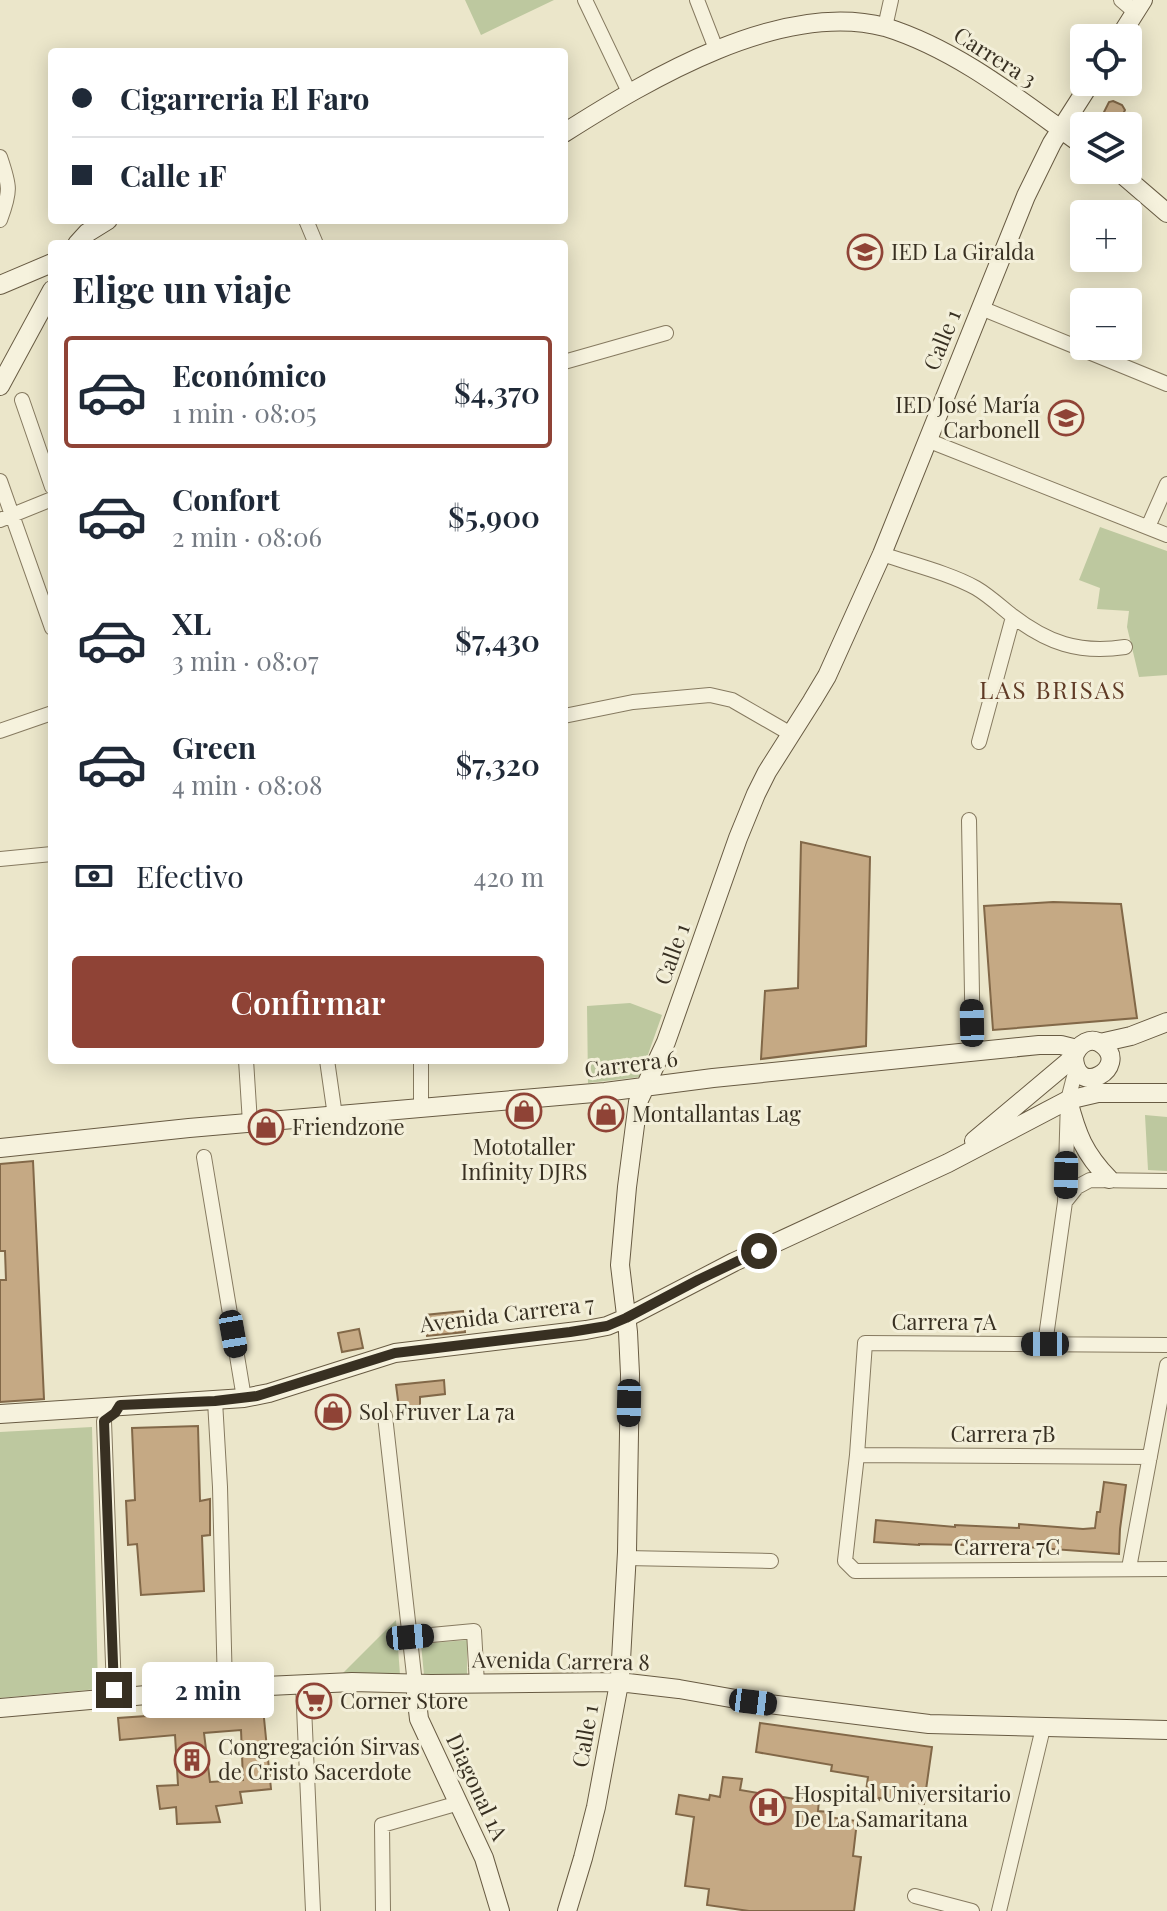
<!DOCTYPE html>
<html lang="es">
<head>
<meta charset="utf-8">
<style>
	body { margin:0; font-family:"Playfair Display",serif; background:#f2f2f3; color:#1f2937; height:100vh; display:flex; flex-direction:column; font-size:30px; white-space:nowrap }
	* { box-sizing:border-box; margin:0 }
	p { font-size:26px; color:#747a83 }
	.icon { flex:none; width:44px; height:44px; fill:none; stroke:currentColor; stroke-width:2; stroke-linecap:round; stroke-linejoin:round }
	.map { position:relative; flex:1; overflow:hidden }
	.drawer { position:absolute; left:48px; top:240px; width:520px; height:824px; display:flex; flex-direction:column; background:#fff; border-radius:8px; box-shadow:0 4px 20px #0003 }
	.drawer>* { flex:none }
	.banner { position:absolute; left:48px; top:48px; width:520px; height:176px; border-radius:8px; box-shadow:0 4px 20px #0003; display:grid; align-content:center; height:176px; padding:0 24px; background:#fff }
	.fabs { position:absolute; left:1070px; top:24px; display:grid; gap:16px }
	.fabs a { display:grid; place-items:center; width:72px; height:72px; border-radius:8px; background:#fff; box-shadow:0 4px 20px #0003; font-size:40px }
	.end { position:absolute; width:36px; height:36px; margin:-18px; border:10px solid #383022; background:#fff; box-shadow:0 0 0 4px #fff }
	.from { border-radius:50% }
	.bubble { position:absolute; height:56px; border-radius:8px; background:#fff; box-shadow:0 4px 20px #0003; font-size:26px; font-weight:600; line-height:56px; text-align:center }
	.car { position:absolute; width:24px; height:48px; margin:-24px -12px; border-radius:10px; box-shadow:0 0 6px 2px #0007; background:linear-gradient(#222 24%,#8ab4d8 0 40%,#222 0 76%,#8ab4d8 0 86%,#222 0) }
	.banner b { display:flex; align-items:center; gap:28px; height:76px; font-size:30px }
	.banner b+b { border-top:2px solid #e0e1e3 }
	.banner i { width:20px; height:20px; background:#1f2937 }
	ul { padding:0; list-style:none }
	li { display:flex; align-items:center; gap:24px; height:112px; margin:0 16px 12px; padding:0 8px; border:4px solid transparent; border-radius:8px }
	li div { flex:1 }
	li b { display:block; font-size:30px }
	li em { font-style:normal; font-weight:600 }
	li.current { border-color:#8f4336 }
	li>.icon { width:72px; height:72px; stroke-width:1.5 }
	h2 { padding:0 24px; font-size:36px; line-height:96px }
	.pay { display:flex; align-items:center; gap:20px; height:88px; padding:0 24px; font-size:30px }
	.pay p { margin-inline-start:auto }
	.button { display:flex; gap:16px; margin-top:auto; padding:16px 24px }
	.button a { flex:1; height:92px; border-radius:8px; background:#8f4336; color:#fff; font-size:32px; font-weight:600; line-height:92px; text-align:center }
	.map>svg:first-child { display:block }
	.green { fill:#bdc89f }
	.building { fill:#c5a984; stroke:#826848; stroke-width:2; fill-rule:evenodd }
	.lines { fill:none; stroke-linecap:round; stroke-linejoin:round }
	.street-casing { stroke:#867a60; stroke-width:16 }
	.secondary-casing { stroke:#685b43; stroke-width:20 }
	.street { stroke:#f6f2dd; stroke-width:14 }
	.secondary { stroke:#f6f2dd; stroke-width:18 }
	.route { stroke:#383022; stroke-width:10 }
	.labels { text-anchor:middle; stroke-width:6; stroke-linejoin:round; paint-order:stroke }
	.street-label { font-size:22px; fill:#383022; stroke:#f3efd9 }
	.poi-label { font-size:22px; fill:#383022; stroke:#f3efd9; text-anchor:start }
	.neighbourhood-label { font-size:24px; letter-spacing:2px; fill:#603b26; stroke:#f3efd9 }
</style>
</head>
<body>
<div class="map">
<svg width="1167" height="1911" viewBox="0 0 1167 1911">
	<rect width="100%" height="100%" fill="#ebe6ca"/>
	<!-- green -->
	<path class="green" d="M465,0H554L481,35Z
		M1100,527L1167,551V675L1139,677L1127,627L1129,611L1097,609L1100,588L1079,580Z
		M630,1003L662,1015L640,1077L588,1083L587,1006Z
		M1145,1115L1167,1117V1171L1148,1170Z
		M92,1427L98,1689L0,1698V1432Z
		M396,1620L400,1675L342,1674Z
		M467,1640V1674L424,1675L421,1644Z"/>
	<!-- building -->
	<path class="building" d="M1113,101L1122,105L1125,110L1117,126H1097L1109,102Z
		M801,842L870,857L866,1046L761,1059L765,991L798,988Z
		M1053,902L1121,904L1137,1018L993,1030L984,906Z
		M33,1161L44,1399L0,1402V1280H6L5,1251H0V1164Z
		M463,1311L465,1332L427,1336L425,1315Z
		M359,1329L363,1348L342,1352L338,1333Z
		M444,1380L445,1394L420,1397V1412L400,1416L396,1385Z
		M198,1426L200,1501L210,1499V1535L202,1536L204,1591L141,1595L137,1544L128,1545L126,1501L135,1500L132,1428Z
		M1104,1482L1126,1485L1120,1529L1119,1554L1014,1546L919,1544V1545L874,1542L876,1520L955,1527V1525L1019,1528V1524L1083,1529L1095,1528L1097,1512H1100Z
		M263,1708L271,1789L240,1792L242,1803L216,1806L220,1822L177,1824L176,1807L160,1809L157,1786L178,1785L175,1735L120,1740L118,1718ZM241,1730L243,1780L210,1782L204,1733Z
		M760,1723L932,1747L924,1804L879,1798V1800L865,1798L868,1777L831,1771L832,1765L756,1752Z
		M723,1777L742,1779L740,1790L801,1800L802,1788L820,1790L818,1811L829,1812L828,1817L857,1821L853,1856L861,1857L854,1911H749L707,1905L709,1889L685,1886L694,1817L676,1814L679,1795L709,1800L710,1795L720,1797Z"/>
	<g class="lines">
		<!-- street casing -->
		<g class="street-casing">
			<path id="street" d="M585,0L629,92
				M697,0L716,49
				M1121,0L1135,12
				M885,27L891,0
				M0,157C10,186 11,191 0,220
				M306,220L316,244
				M981,308L1167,384
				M564,362L666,333
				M22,400L52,487
				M927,440L1167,535
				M0,481L52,628
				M0,520L52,499
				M1148,527L1167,484
				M882,554C911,564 949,573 976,588C988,595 999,605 1010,614C1047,643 1079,654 1125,647
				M564,716L633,702L710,695L732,700L791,734
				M0,731L52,713
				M979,742L1013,617
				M969,820L973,1052
				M0,859L52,854
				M246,1060L250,1123
				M327,1060L335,1116
				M421,1109V1060
				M204,1157L244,1398
				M1065,1202L1077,1187L1090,1180L1167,1181
				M1045,1344L1065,1202L1068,1100L1076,1069
				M1167,1345L865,1343L857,1455L845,1561L855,1571L1167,1569
				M215,1401L220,1487L225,1688
				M385,1416L415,1684
				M104,1421L114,1690
				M857,1455L1150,1457
				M626,1558L771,1561
				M1129,1568L1167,1365
				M410,1637L474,1631L477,1684
				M303,1684L313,1911
				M915,1896L972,1911
				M383,1911L382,1825L459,1803
				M999,1911L1043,1728"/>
		</g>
		<!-- secondary casing -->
		<g class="secondary-casing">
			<path id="secondary" d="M1119,38L1143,0
				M564,133C649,79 781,0 885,27C959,50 1022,102 1084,146
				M1117,170L1167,213
				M77,244L87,233L108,220
				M0,285L52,263
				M0,386L52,290
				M1100,1043L1131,1036L1167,1022
				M1068,1100C1077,1135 1084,1153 1109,1179
				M974,1141L1074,1057C1078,1044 1091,1035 1103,1045C1130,1067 1076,1100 1074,1057
				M0,1148L189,1128L605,1092L713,1078L1039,1045H1061L1077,1049
				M0,1414L244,1398L269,1393L395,1353L586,1330L607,1326L626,1318L734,1262L948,1163L1068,1100L1098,1093H1167
				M415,1684L419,1719L484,1858L500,1911
				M0,1708L225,1688L352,1682L431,1684L619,1682L679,1689L753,1702L929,1724L1167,1730
				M567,1911L583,1858L596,1807L620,1678L627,1552L630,1374L628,1332L620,1265L627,1187L638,1102L666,1042L738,838L756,794L767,772L812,701L827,676L882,554L1026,196L1052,143L1091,82"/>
		</g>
		<!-- street -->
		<use href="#street" class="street"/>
		<!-- secondary -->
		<use href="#secondary" class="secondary"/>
	</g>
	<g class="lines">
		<!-- route -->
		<path class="route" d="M114,1690L104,1421L115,1413L120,1405L215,1401L257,1396L395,1353L570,1332L607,1326L626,1318L698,1280L759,1251"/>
	</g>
	<!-- icons -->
	<defs>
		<g id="school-ring" transform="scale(1.8)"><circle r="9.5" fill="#f3efd9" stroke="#8f4336" stroke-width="1.5"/><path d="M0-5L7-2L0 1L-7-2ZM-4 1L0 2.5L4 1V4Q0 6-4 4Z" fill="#8f4336"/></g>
		<g id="shop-ring" transform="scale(1.8)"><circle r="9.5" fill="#f3efd9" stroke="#8f4336" stroke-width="1.5"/><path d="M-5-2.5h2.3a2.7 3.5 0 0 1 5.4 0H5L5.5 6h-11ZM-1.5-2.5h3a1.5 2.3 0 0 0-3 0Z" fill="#8f4336"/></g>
		<g id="supermarket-ring" transform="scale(1.8)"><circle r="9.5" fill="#f3efd9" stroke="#8f4336" stroke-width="1.5"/><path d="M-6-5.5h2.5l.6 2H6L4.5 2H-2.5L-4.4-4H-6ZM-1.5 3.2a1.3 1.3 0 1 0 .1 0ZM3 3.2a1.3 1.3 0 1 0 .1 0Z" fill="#8f4336"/></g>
		<g id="building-ring" transform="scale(1.8)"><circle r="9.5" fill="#f3efd9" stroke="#8f4336" stroke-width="1.5"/><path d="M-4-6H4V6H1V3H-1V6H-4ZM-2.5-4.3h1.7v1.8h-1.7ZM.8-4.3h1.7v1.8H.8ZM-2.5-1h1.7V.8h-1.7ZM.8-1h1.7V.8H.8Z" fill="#8f4336"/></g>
		<g id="hospital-ring" transform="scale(1.8)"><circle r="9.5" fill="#f3efd9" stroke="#8f4336" stroke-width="1.5"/><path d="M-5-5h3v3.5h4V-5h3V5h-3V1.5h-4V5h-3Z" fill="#8f4336"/></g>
	</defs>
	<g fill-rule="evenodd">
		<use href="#school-ring" x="865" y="252"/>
		<use href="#school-ring" x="1066" y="418"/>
		<use href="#shop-ring" x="524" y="1111"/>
		<use href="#shop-ring" x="606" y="1114"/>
		<use href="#shop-ring" x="266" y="1127"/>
		<use href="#shop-ring" x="333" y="1412"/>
		<use href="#supermarket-ring" x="314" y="1701"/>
		<use href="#building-ring" x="192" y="1760"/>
		<use href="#hospital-ring" x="768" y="1807"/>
	</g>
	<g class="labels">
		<!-- street labels -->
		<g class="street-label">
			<text transform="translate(995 57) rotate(32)" y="8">Carrera 3</text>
			<text transform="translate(942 340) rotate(-68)" y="8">Calle 1</text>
			<text transform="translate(672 954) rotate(-70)" y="8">Calle 1</text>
			<text transform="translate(631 1064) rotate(-7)" y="8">Carrera 6</text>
			<text transform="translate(507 1314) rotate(-7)" y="8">Avenida Carrera 7</text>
			<text x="944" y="1330">Carrera 7A</text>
			<text x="1003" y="1442">Carrera 7B</text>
			<text x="1007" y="1555">Carrera 7C</text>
			<text transform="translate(561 1661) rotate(1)" y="8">Avenida Carrera 8</text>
			<text transform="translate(585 1736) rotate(-80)" y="8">Calle 1</text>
			<text transform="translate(477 1787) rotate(65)" y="8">Diagonal 1A</text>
		</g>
		<!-- poi labels -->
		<g class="poi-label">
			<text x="891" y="260">IED La Giralda</text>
			<text x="1040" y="413" text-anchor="end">IED José María<tspan x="1040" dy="25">Carbonell</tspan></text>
			<text x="632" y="1122">Montallantas Lag</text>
			<text x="292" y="1135">Friendzone</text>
			<text x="524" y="1155" text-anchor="middle">Mototaller<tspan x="524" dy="25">Infinity DJRS</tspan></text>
			<text x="359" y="1420">Sol Fruver La 7a</text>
			<text x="340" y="1709">Corner Store</text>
			<text x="218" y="1755">Congregación Sirvas<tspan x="218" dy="25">de Cristo Sacerdote</tspan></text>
			<text x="794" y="1802">Hospital Universitario<tspan x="794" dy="25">De La Samaritana</tspan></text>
		</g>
		<!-- neighbourhood labels -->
		<g class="neighbourhood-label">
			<text x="1053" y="699">LAS BRISAS</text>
		</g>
	</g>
</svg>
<div class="fabs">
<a><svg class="icon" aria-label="locate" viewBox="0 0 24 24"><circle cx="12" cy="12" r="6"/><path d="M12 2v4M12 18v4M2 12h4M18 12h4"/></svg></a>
<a><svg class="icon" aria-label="layers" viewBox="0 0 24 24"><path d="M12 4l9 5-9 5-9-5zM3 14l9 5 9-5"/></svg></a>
<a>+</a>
<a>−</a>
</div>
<i class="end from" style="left:759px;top:1251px"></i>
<i class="end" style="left:114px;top:1690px"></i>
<div class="bubble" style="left:142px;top:1662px;width:132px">2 min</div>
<i class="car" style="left:972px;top:1023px;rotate:359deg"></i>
<i class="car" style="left:1066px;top:1175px;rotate:181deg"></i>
<i class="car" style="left:233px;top:1334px;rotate:170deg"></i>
<i class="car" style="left:1045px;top:1344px;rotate:270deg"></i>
<i class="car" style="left:629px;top:1403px;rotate:181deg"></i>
<i class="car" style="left:410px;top:1637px;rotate:85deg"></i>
<i class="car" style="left:753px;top:1702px;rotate:97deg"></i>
<div class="banner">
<b><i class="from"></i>Cigarreria El Faro</b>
<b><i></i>Calle 1F</b>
</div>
<section class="drawer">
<h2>Elige un viaje</h2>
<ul>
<li class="current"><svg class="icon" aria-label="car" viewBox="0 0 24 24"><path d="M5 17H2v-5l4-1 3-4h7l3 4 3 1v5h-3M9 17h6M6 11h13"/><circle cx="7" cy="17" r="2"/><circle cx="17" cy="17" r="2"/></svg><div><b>Económico</b><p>1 min · 08:05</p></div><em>$4,370</em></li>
<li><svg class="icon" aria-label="car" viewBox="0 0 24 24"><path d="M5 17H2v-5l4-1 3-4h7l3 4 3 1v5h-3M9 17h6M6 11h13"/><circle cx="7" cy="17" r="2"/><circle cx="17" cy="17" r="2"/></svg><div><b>Confort</b><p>2 min · 08:06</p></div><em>$5,900</em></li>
<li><svg class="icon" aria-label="car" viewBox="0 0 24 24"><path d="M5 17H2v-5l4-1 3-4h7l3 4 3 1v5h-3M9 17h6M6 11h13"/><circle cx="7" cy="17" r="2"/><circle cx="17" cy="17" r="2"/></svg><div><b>XL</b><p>3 min · 08:07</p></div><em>$7,430</em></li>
<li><svg class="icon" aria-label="car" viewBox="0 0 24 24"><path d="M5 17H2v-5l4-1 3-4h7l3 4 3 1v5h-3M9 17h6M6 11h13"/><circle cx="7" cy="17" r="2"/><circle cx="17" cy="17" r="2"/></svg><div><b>Green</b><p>4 min · 08:08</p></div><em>$7,320</em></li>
</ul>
<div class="pay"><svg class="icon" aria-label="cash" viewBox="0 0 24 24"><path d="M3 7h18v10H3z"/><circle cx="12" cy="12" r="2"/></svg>Efectivo<p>420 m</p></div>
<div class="button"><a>Confirmar</a></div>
</section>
</div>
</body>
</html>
